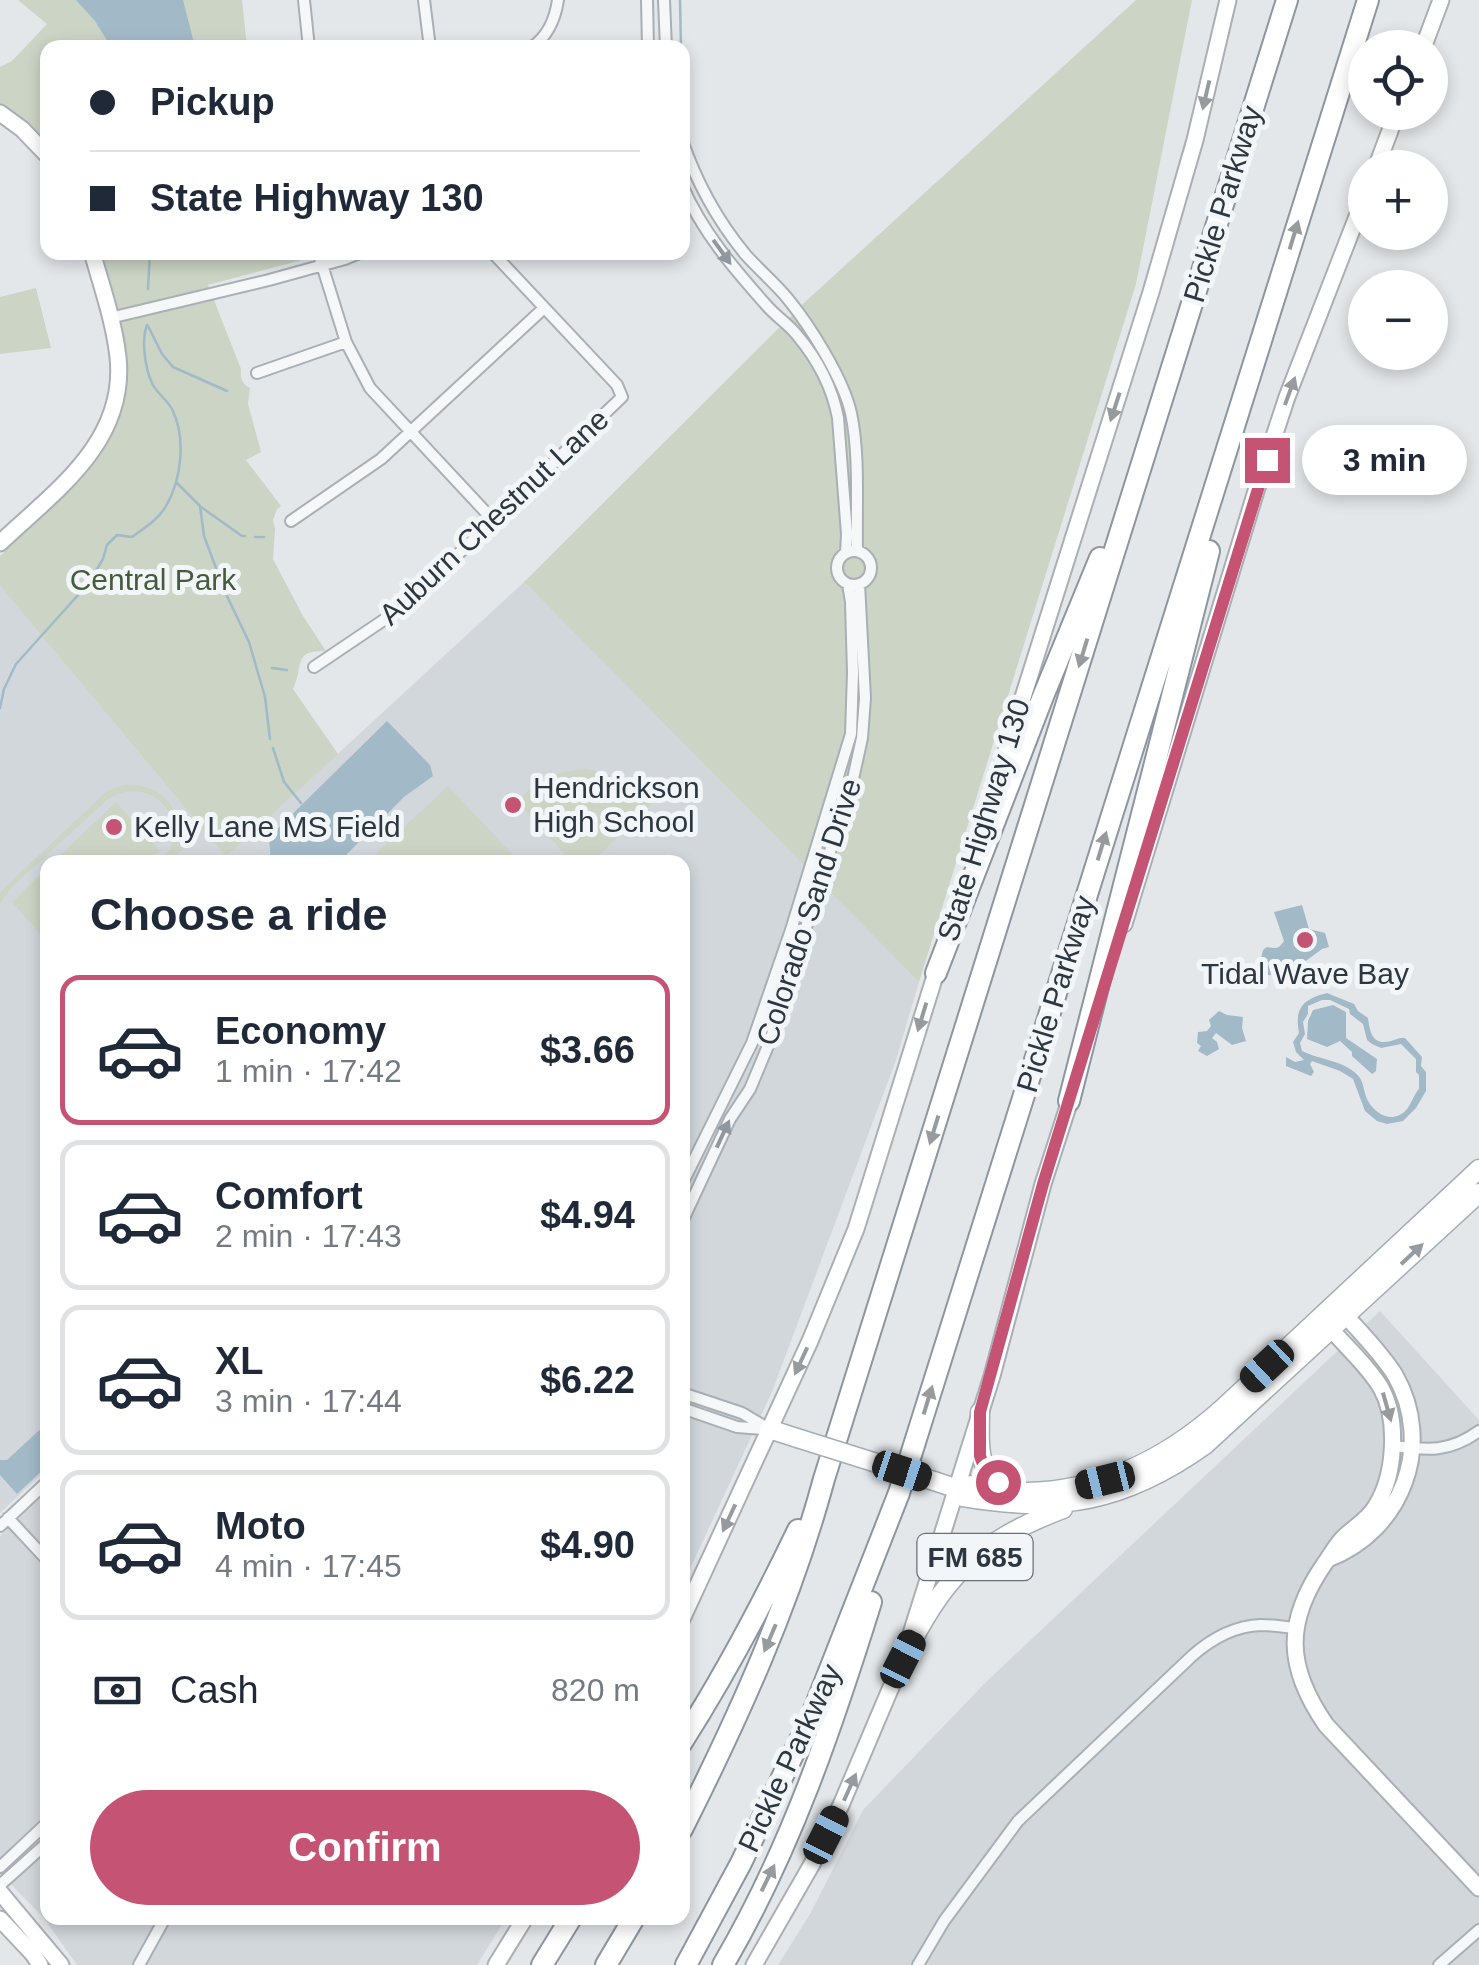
<!DOCTYPE html>
<html lang="en">
<head>
<meta charset="utf-8">
<style>
	body { margin:0; font-family:Helvetica,sans-serif; background:#f2f2f3; color:#1f2937; height:100vh; display:flex; flex-direction:column; font-size:38px; white-space:nowrap }
	* { box-sizing:border-box; margin:0 }
	p { font-size:32px; color:#747a83 }
	.icon { flex:none; width:55px; height:55px; fill:none; stroke:currentColor; stroke-width:2; stroke-linecap:round; stroke-linejoin:round }
	.map { position:relative; flex:1; overflow:hidden }
	.drawer { position:absolute; left:40px; top:855px; width:650px; height:1070px; display:flex; flex-direction:column; background:#fff; border-radius:20px; box-shadow:0 5px 15px #0003 }
	.drawer>* { flex:none }
	.hud { position:absolute; left:40px; top:40px; width:650px; height:220px; border-radius:20px; box-shadow:0 5px 15px #0003; display:grid; align-content:center; height:220px; padding:0 50px; background:#fff }
	.buttons { position:absolute; left:1348px; top:30px; display:grid; gap:20px }
	.buttons a { display:grid; place-items:center; width:100px; height:100px; border-radius:50%; background:#fff; box-shadow:0 5px 15px #0003; font-size:50px }
	.end { position:absolute; width:45px; height:45px; margin:-22px; border:12px solid #c55373; background:#fff; box-shadow:0 0 0 5px #fff }
	.from { border-radius:50% }
	.bubble { position:absolute; height:70px; border-radius:35px; background:#fff; box-shadow:0 5px 15px #0003; font-size:32px; font-weight:800; line-height:70px; text-align:center }
	.car { position:absolute; width:30px; height:60px; margin:-30px -15px; border-radius:12px; box-shadow:0 0 8px 2px #0007; background:linear-gradient(#222 24%,#8ab4d8 0 40%,#222 0 76%,#8ab4d8 0 86%,#222 0) }
	.hud b { display:flex; align-items:center; gap:35px; height:95px; font-size:38px }
	.hud b+b { border-top:2px solid #e0e1e3 }
	.hud i { width:25px; height:25px; background:#1f2937 }
	ul { padding:0; list-style:none }
	li { display:flex; align-items:center; gap:30px; height:150px; margin:0 20px 15px; padding:0 30px; border:5px solid #e0e1e3; border-radius:20px }
	li div { flex:1 }
	li b { display:block; font-size:38px }
	li em { font-style:normal; font-weight:800 }
	li.selected { border-color:#c55373 }
	li>.icon { width:90px; height:90px; stroke-width:1.5 }
	h2 { padding:0 50px; font-size:45px; line-height:120px }
	.pay { display:flex; align-items:center; gap:25px; height:110px; padding:0 50px; font-size:38px }
	.pay p { margin-inline-start:auto }
	.primary-button { display:flex; gap:20px; margin-top:auto; padding:20px 50px }
	.primary-button a { flex:1; height:115px; border-radius:60px; background:#c55373; color:#fff; font-size:40px; font-weight:800; line-height:115px; text-align:center }
	.map>svg:first-child { display:block }
	.built { fill:#d2d7dc }
	.green { fill:#cbd4c5 }
	.water { fill:#a2b9c7; fill-rule:evenodd }
	.lines { fill:none; stroke-linecap:round; stroke-linejoin:round }
	.stream { stroke:#a2b9c7; stroke-width:2.5 }
	.street-casing { stroke:#a9afb4; stroke-width:14 }
	.secondary-casing { stroke:#a9afb4; stroke-width:19 }
	.primary-casing { stroke:#a4adb5; stroke-width:21 }
	.highway-casing { stroke:#8c96a0; stroke-width:24 }
	.street { stroke:#f6f7f9; stroke-width:10 }
	.secondary { stroke:#fff; stroke-width:15 }
	.primary { stroke:#fff; stroke-width:18 }
	.highway { stroke:#fff; stroke-width:20 }
	.primary-bridge-casing { stroke:#a4adb5; stroke-width:21; stroke-linecap:butt }
	.primary-bridge { stroke:#fff; stroke-width:18 }
	.oneway { fill:#969ba0 }
	.oneway2 { fill:#91979e }
	.route { stroke:#c55373; stroke-width:12 }
	.poi-dot { fill:#c55373; stroke:#f3f6f8; stroke-width:4 }
	.labels { text-anchor:middle; stroke-width:10; stroke-linejoin:round; paint-order:stroke }
	.shield { fill:#f3f6f8; stroke:#687079; stroke-width:2.5 }
	.shield-label { font-size:28px; font-weight:bold; fill:#2c3742 }
	.street-label { font-size:30px; fill:#2c3742; stroke:#f3f6f8 }
	.park-label { font-size:30px; fill:#455c3b; stroke:#f3f6f8 }
	.poi-label { font-size:30px; fill:#2c3742; stroke:#f3f6f8; text-anchor:start }
</style>
</head>
<body>
<div class="map">
<svg width="1479" height="1965" viewBox="0 0 1479 1965">
	<rect width="100%" height="100%" fill="#e4e7ea"/>
	<!-- built -->
	<path class="built" d="M524,582L919,982L896,1060L772,1392L683,1584L682,862H48L47,1469L0,1513V586L226,857Z
		M1380,1311L1479,1420V1965H778L810,1914L863,1810L986,1682Z
		M47,1491L48,1918H506L477,1965H77L43,1917L0,1873V1536Z"/>
	<!-- green -->
	<path class="green" d="M18,0H242L247,47L48,48L47,146L0,106V67L12,61L47,24Z
		M1136,0H1192L1136,284L919,982L524,582L805,302Z
		M100,253H309L308,255L302,260L208,285L241,369C240,377 242,384 250,388L248,404L261,452L246,460L281,506L277,509L273,520L275,529L273,559L303,616L326,651C292,650 304,666 293,689L338,754L226,857L0,586V556L88,470L105,448L116,423L123,396Z
		M36,288L51,348L0,354V297Z
		M584,769C613,773 631,785 652,804L592,862L571,861L517,801C540,780 552,772 584,769Z
		M123,785C160,782 184,808 178,844L190,835L194,839L169,862H160C197,824 153,771 108,799L11,888L0,904V893L4,888L107,791Z
		M448,786L520,862H369L375,854Z
		M116,802L160,851L148,862H53Z
		M47,868V942L12,902Z"/>
	<!-- water -->
	<path class="water" d="M76,0H183L195,47H111L95,21Z
		M387,721L430,765L433,776L404,797L344,857L342,862H271L269,837Z
		M1302,905L1309,929L1325,933L1329,947L1322,949L1303,963H1280L1271,975L1257,976L1263,950L1267,947C1276,949 1279,949 1284,941L1274,912Z
		M1327,993L1354,1004L1358,1011L1368,1018C1370,1032 1372,1046 1391,1041C1396,1040 1400,1037 1405,1038L1422,1057L1421,1066L1426,1072V1091L1416,1108L1403,1121L1387,1124L1377,1121L1365,1111L1353,1079L1340,1071L1312,1061L1310,1064L1314,1072L1311,1076L1286,1066V1057L1295,1062L1304,1060L1296,1052L1293,1042L1299,1033C1294,1007 1304,999 1327,993ZM1322,1000H1330L1349,1009L1350,1014L1363,1024L1367,1040L1372,1044L1381,1048L1401,1044L1416,1059V1072L1419,1075V1089C1414,1094 1412,1103 1407,1109C1394,1124 1377,1116 1368,1101C1364,1094 1364,1084 1360,1078C1348,1061 1320,1060 1302,1051L1300,1043L1305,1034L1303,1022L1308,1014V1006Z
		M1333,1005L1346,1012V1038L1377,1059L1376,1071L1372,1074L1352,1056V1052L1340,1041L1327,1047L1307,1039L1308,1021L1313,1010Z
		M1219,1011L1227,1015L1243,1017L1242,1028L1246,1041L1232,1045L1216,1033L1212,1038L1217,1042L1219,1049L1207,1056L1198,1051L1201,1046L1197,1043L1198,1032L1207,1031L1211,1026L1209,1020Z
		M47,1423V1466L17,1494L0,1475V1460H7Z"/>
	<g class="lines">
		<!-- stream -->
		<path class="stream" d="M680,0L681,48
			M682,64L685,85
			M148,289L150,252
			M148,326L162,354L173,367L227,391
			M176,482L200,506L204,536L225,592L249,642L265,697L270,739
			M201,507L242,536H245
			M255,537H264
			M272,668L287,670
			M0,708L4,689L16,664L88,584L103,559L107,545L117,535L132,537C144,528 158,520 166,506C182,479 186,437 172,409C167,400 158,394 153,385C145,370 141,340 147,325
			M273,748L284,782L301,803"/>
		<!-- street casing -->
		<g class="street-casing">
			<path id="street" d="M304,0L309,48
				M424,0L430,48
				M647,0L648,48
				M664,0L666,48
				M531,48C548,36 555,20 558,0
				M682,140C696,181 718,221 745,254C759,270 775,283 788,299C810,326 843,378 851,413C860,455 856,508 857,551
				M682,185C702,232 735,270 768,307C777,317 789,325 797,335C818,360 832,386 838,418L847,534L846,553
				M318,252L346,342L370,388L493,520
				M110,318L269,280L345,259L362,252
				M257,373L346,342
				M291,521L381,459L544,308
				M837 568a17 17 0 1 1 34 0a17 17 0 1 1-34 0Z
				M314,667L403,607L622,397L617,385L492,252
				M682,1184L752,1043L791,930L851,734L853,673L851,602L848,584
				M682,1222L730,1119L750,1089L770,1041L853,779L862,738L865,698L859,584
				M682,1393L742,1413L769,1429
				M682,1408L737,1427L763,1429
				M1393,1446C1427,1450 1449,1453 1479,1431
				M8,1518L48,1561
				M0,1526L48,1481
				M0,1867L48,1822
				M0,1885L48,1842
				M139,1965L165,1918
				M918,1965L944,1921L1018,1821L1192,1656C1211,1639 1235,1626 1261,1625C1273,1625 1284,1627 1296,1628
				M1439,1965L1479,1930"/>
		</g>
		<!-- secondary casing -->
		<g class="secondary-casing">
			<path id="secondary" d="M1423,48L1441,0
				M0,113L22,129L48,156
				M1376,168L1397,112
				M0,543C55,491 127,442 118,357C114,322 102,287 92,252
				M976,846L1151,292L1195,140L1228,0
				M1124,924L1256,491L1287,397L1365,196
				M1329,1321L1331,1329C1347,1348 1368,1366 1381,1388C1399,1420 1395,1475 1376,1506C1368,1520 1354,1527 1343,1538C1336,1545 1331,1555 1325,1563C1284,1622 1286,1667 1326,1725L1479,1888
				M1328,1559C1402,1531 1435,1445 1395,1375C1382,1354 1363,1335 1346,1316L1338,1314
				M682,1619L810,1341L856,1229L939,963
				M0,1892L61,1965
				M0,1919L33,1954L40,1965
				M496,1965L525,1918
				M754,1965L812,1864L841,1805L903,1659L992,1376L1043,1184L1072,1094"/>
		</g>
		<!-- primary casing -->
		<g class="primary-casing">
			<path id="primary" d="M980,1412C980,1445 974,1471 1009,1487
				M769,1429L797,1438
				M934,1481L955,1488L962,1497C1058,1514 1125,1502 1205,1445L1479,1193
				M955,1488C975,1480 1003,1492 1025,1492C1102,1491 1166,1459 1223,1408L1479,1169
				M903,1659C944,1577 976,1542 1063,1509"/>
		</g>
		<!-- highway casing -->
		<g class="highway-casing">
			<path id="highway" d="M936,973L1042,699L1100,558
				M1069,1101L1209,551
				M682,1742C726,1673 763,1603 798,1530
				M682,1829C739,1716 791,1601 824,1479L1287,0
				M542,1965L571,1918
				M606,1965L634,1918
				M686,1965L741,1863L812,1715L899,1493L1368,0
				M723,1965C790,1851 832,1727 871,1602"/>
		</g>
		<!-- street -->
		<use href="#street" class="street"/>
		<!-- secondary -->
		<use href="#secondary" class="secondary"/>
		<!-- primary -->
		<use href="#primary" class="primary"/>
		<!-- highway -->
		<use href="#highway" class="highway"/>
		<!-- primary-bridge casing -->
		<g class="primary-bridge-casing">
			<path id="primary-bridge" d="M797,1438L934,1481"/>
		</g>
		<!-- primary-bridge -->
		<use href="#primary-bridge" class="primary-bridge"/>
	</g>
	<!-- one-way arrows -->
	<defs><path id="oneway-solid" d="M-6-.8H1V-3.2L6.5 0L1 3.2V.8H-6Z" transform="scale(2.5)"/></defs>
	<g class="oneway">
		<use href="#oneway-solid" transform="translate(1206 95) rotate(103)"/>
		<use href="#oneway-solid" transform="translate(1294 235) rotate(-73)"/>
		<use href="#oneway-solid" transform="translate(1290 391) rotate(-70)"/>
		<use href="#oneway-solid" transform="translate(1115 407) rotate(108)"/>
		<use href="#oneway-solid" transform="translate(1083 653) rotate(107)"/>
		<use href="#oneway-solid" transform="translate(1102 846) rotate(-73)"/>
		<use href="#oneway-solid" transform="translate(922 1017) rotate(107)"/>
		<use href="#oneway-solid" transform="translate(934 1130) rotate(107)"/>
		<use href="#oneway-solid" transform="translate(1412 1254) rotate(-43)"/>
		<use href="#oneway-solid" transform="translate(801 1361) rotate(115)"/>
		<use href="#oneway-solid" transform="translate(928 1400) rotate(-73)"/>
		<use href="#oneway-solid" transform="translate(1387 1407) rotate(74)"/>
		<use href="#oneway-solid" transform="translate(729 1518) rotate(115)"/>
		<use href="#oneway-solid" transform="translate(770 1638) rotate(113)"/>
		<use href="#oneway-solid" transform="translate(850 1787) rotate(-66)"/>
		<use href="#oneway-solid" transform="translate(768 1878) rotate(-64)"/>
	</g>
	<g class="oneway2">
		<use href="#oneway-solid" transform="translate(722 252) rotate(54)"/>
		<use href="#oneway-solid" transform="translate(723 1134) rotate(-65)"/>
	</g>
	<g class="lines">
		<!-- route -->
		<path class="route" d="M998,1482L984,1467L980,1456V1412L1043,1184L1267,460"/>
	</g>
	<!-- markers -->
	<g class="poi-dot">
		<circle cx="513" cy="805" r="10"/>
		<circle cx="114" cy="827" r="10"/>
		<circle cx="1305" cy="940" r="10"/>
	</g>
	<g class="labels">
		<!-- shield labels -->
		<rect class="shield" x="917.5" y="1534" width="115" height="46" rx="8"/>
		<g class="shield-label">
			<text x="975" y="1567">FM 685</text>
		</g>
		<!-- street labels -->
		<g class="street-label">
			<text transform="translate(1223 204) rotate(-73)" y="10">Pickle Parkway</text>
			<text transform="translate(494 517) rotate(-43)" y="10">Auburn Chestnut Lane</text>
			<text transform="translate(984 820) rotate(-73)" y="10">State Highway 130</text>
			<text transform="translate(809 912) rotate(-72)" y="10">Colorado Sand Drive</text>
			<text transform="translate(1056 994) rotate(-73)" y="10">Pickle Parkway</text>
			<text transform="translate(790 1758) rotate(-65)" y="10">Pickle Parkway</text>
		</g>
		<!-- park labels -->
		<g class="park-label">
			<text x="153" y="590">Central Park</text>
		</g>
		<!-- poi labels -->
		<g class="poi-label">
			<text x="533" y="798">Hendrickson<tspan x="533" dy="34">High School</tspan></text>
			<text x="134" y="837">Kelly Lane MS Field</text>
			<text x="1305" y="984" text-anchor="middle">Tidal Wave Bay</text>
		</g>
	</g>
</svg>
<div class="buttons">
<a><svg class="icon" aria-label="locate" viewBox="0 0 24 24"><circle cx="12" cy="12" r="6"/><path d="M12 2v4M12 18v4M2 12h4M18 12h4"/></svg></a>
<a>+</a>
<a>−</a>
</div>
<i class="end from" style="left:998px;top:1482px"></i>
<i class="end" style="left:1267px;top:460px"></i>
<div class="bubble" style="left:1302px;top:425px;width:165px">3 min</div>
<i class="car" style="left:1267px;top:1366px;rotate:227deg"></i>
<i class="car" style="left:902px;top:1471px;rotate:108deg"></i>
<i class="car" style="left:1105px;top:1480px;rotate:256deg"></i>
<i class="car" style="left:903px;top:1659px;rotate:27deg"></i>
<i class="car" style="left:826px;top:1835px;rotate:27deg"></i>
<div class="hud">
<b><i class="from"></i>Pickup</b>
<b><i></i>State Highway 130</b>
</div>
<section class="drawer">
<h2>Choose a ride</h2>
<ul>
<li class="selected"><svg class="icon" aria-label="car" viewBox="0 0 24 24"><path d="M5 17H2v-5l4-1 3-4h7l3 4 3 1v5h-3M9 17h6M6 11h13"/><circle cx="7" cy="17" r="2"/><circle cx="17" cy="17" r="2"/></svg><div><b>Economy</b><p>1 min · 17:42</p></div><em>$3.66</em></li>
<li><svg class="icon" aria-label="car" viewBox="0 0 24 24"><path d="M5 17H2v-5l4-1 3-4h7l3 4 3 1v5h-3M9 17h6M6 11h13"/><circle cx="7" cy="17" r="2"/><circle cx="17" cy="17" r="2"/></svg><div><b>Comfort</b><p>2 min · 17:43</p></div><em>$4.94</em></li>
<li><svg class="icon" aria-label="car" viewBox="0 0 24 24"><path d="M5 17H2v-5l4-1 3-4h7l3 4 3 1v5h-3M9 17h6M6 11h13"/><circle cx="7" cy="17" r="2"/><circle cx="17" cy="17" r="2"/></svg><div><b>XL</b><p>3 min · 17:44</p></div><em>$6.22</em></li>
<li><svg class="icon" aria-label="car" viewBox="0 0 24 24"><path d="M5 17H2v-5l4-1 3-4h7l3 4 3 1v5h-3M9 17h6M6 11h13"/><circle cx="7" cy="17" r="2"/><circle cx="17" cy="17" r="2"/></svg><div><b>Moto</b><p>4 min · 17:45</p></div><em>$4.90</em></li>
</ul>
<div class="pay"><svg class="icon" aria-label="cash" viewBox="0 0 24 24"><path d="M3 7h18v10H3z"/><circle cx="12" cy="12" r="2"/></svg>Cash<p>820 m</p></div>
<div class="primary-button"><a>Confirm</a></div>
</section>
</div>
</body>
</html>
